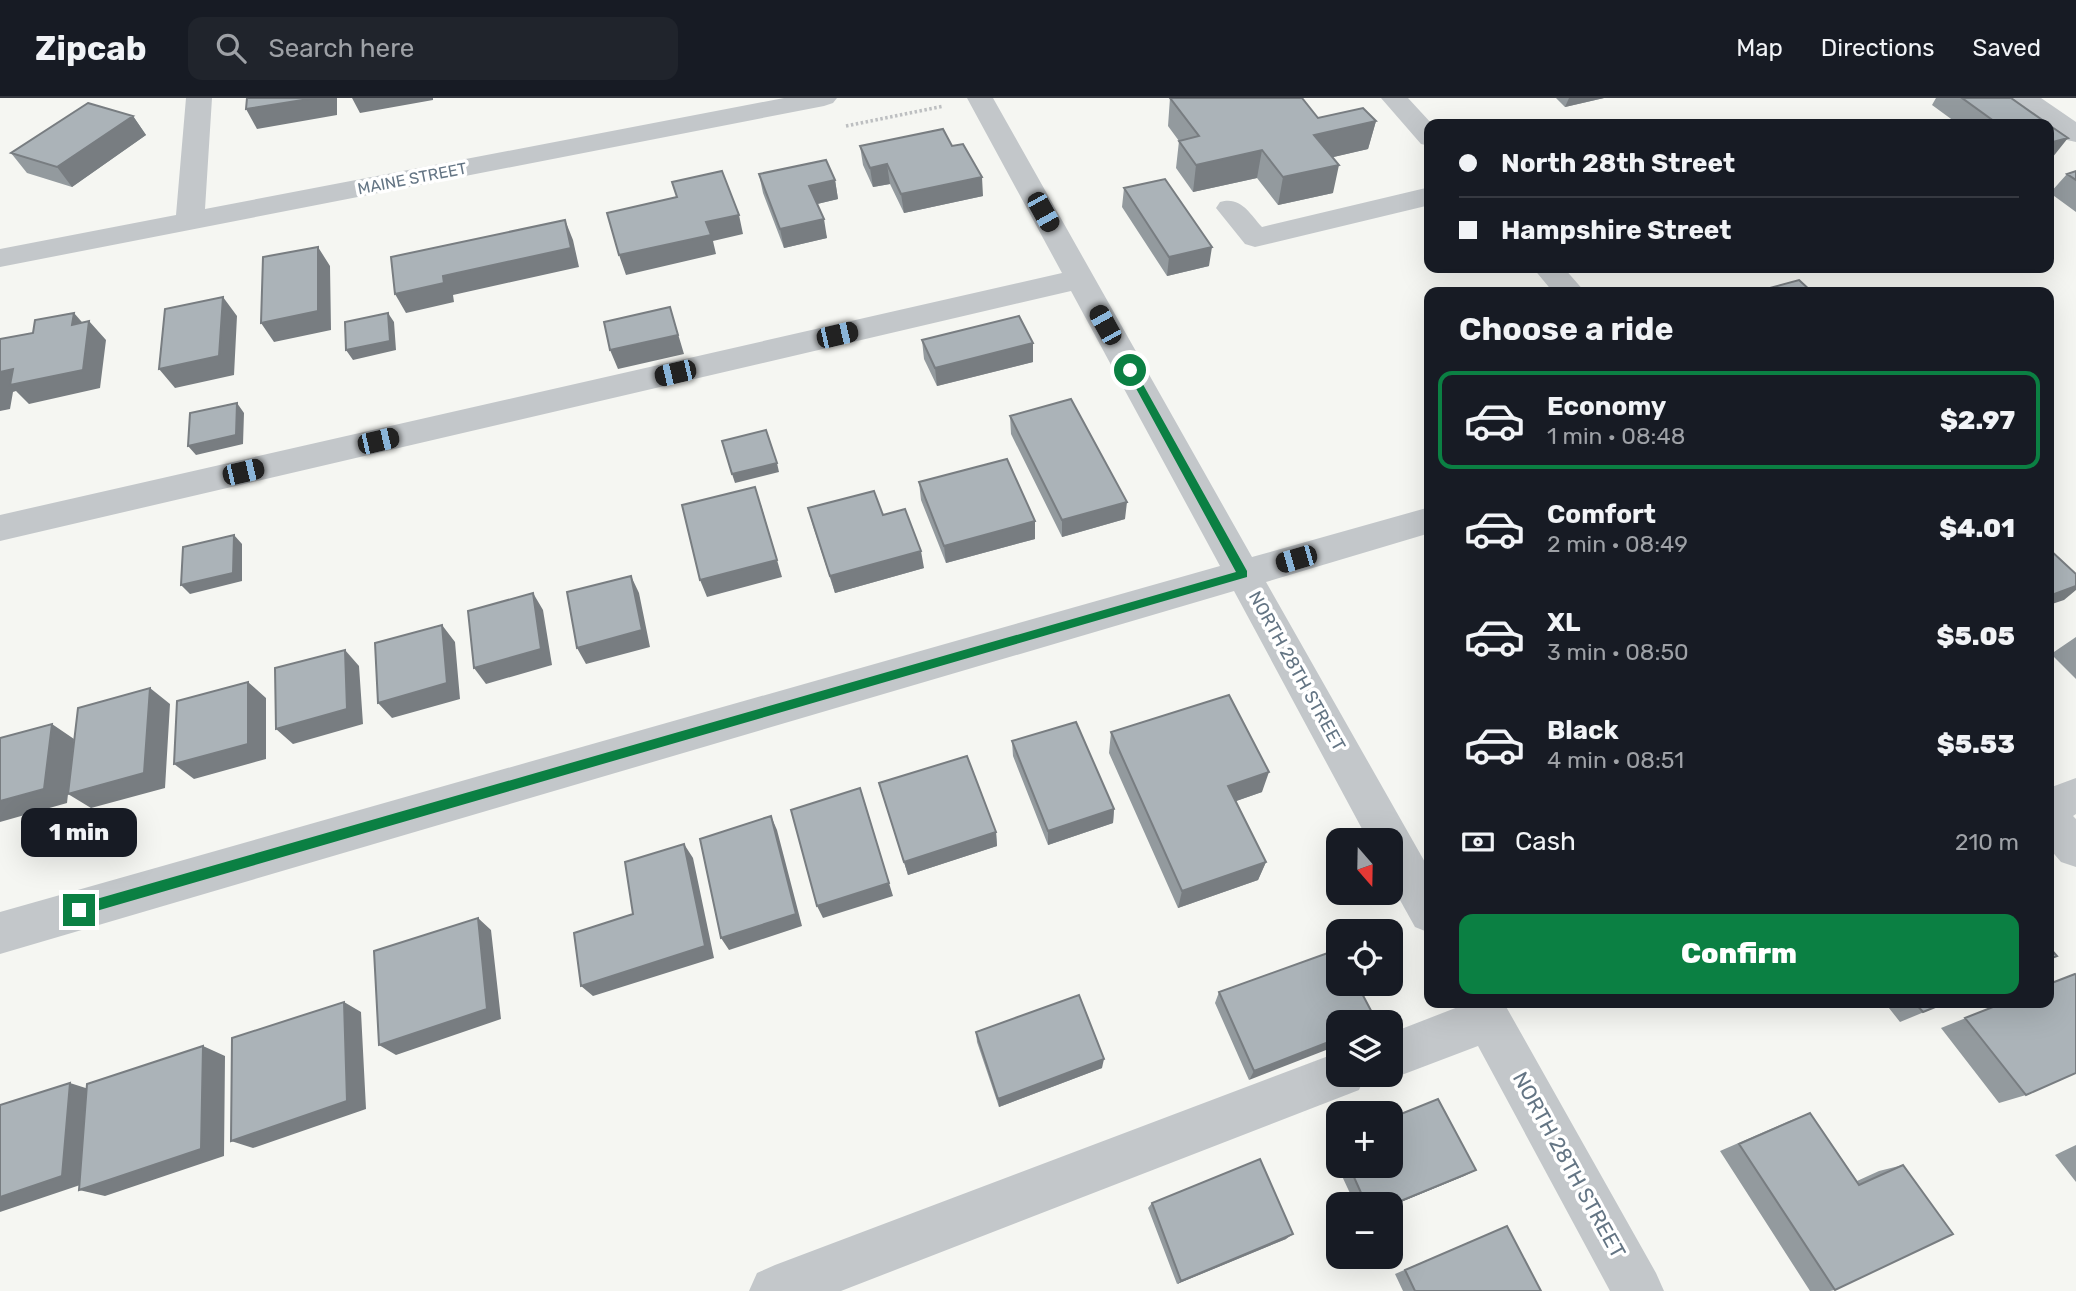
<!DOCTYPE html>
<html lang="en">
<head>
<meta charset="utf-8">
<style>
	body { margin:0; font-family:Rubik,sans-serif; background:#20242c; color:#f1f3f6; height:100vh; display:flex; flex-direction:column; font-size:26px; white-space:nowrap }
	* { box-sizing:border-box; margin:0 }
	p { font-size:23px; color:#9ea1a6 }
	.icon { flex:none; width:38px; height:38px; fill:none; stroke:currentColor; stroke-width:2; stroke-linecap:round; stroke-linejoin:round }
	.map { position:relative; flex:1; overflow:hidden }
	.side { position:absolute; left:1424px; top:189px; width:630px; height:721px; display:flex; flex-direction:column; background:#171b24; border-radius:14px; box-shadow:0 7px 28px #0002 }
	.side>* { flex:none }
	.hud { position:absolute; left:1424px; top:21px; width:630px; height:154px; border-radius:14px; box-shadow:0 7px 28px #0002; display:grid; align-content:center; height:154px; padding:0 35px; background:#171b24 }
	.needle { width:46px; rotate:160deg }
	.fabs { position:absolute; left:1326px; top:730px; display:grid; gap:14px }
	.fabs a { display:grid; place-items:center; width:77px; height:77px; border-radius:14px; background:#171b24; box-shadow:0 7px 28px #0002; font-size:35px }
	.end { position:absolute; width:32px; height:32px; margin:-16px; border:9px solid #0b8043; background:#fff; box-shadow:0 0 0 4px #fff }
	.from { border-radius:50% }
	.bubble { position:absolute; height:49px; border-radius:14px; background:#171b24; box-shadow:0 7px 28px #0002; font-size:23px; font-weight:800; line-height:49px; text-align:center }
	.car { position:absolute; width:21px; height:42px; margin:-21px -10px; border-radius:9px; box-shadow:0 0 5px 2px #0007; background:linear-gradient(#222 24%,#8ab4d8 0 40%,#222 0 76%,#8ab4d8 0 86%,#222 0) }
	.hud b { display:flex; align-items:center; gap:24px; height:66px; font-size:26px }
	.hud b+b { border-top:2px solid #363941 }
	.hud i { width:18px; height:18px; background:#f1f3f6 }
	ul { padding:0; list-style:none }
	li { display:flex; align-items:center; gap:21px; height:98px; margin:0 14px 10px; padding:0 21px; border:4px solid transparent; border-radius:14px }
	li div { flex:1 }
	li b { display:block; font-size:26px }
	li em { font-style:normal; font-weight:800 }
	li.current { border-color:#0b8043 }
	li>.icon { width:63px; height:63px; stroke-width:1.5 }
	h2 { padding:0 35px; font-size:32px; line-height:84px }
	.pay { display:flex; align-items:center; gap:18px; height:77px; padding:0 35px; font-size:26px }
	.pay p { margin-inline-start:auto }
	.cta { display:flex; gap:14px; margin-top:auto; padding:14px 35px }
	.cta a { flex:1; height:80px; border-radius:14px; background:#0b8043; color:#fff; font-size:28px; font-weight:800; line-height:80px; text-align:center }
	header { display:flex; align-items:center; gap:42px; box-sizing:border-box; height:98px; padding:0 35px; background:#171b24; border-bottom:2px solid #363941 }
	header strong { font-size:33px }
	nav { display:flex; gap:38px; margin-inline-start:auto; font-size:24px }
	.search { width:490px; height:63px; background:#20242c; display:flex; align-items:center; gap:18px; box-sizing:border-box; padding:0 24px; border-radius:14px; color:#9ea1a6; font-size:26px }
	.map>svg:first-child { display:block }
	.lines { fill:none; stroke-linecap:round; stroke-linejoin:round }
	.path { stroke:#bdbfc1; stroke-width:3.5; stroke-dasharray:2.5 2.5; stroke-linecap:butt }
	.minor { fill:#c3c7ca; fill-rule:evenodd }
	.wall { fill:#939a9e }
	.shaded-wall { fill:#787d81 }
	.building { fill:#abb3b8; stroke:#787d81; stroke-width:2 }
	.route { fill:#0b8043 }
	.labels { text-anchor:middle; stroke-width:7; stroke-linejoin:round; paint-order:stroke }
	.far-street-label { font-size:16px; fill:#647584; stroke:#fff }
	.street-label { font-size:18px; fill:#647584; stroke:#fff }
	.near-street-label { font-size:21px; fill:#647584; stroke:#fff }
</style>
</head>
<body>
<header>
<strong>Zipcab</strong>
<div class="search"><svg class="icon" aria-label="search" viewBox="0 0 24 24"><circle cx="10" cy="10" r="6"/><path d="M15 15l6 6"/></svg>Search here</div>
<nav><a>Map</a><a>Directions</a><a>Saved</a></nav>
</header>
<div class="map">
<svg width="2076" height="1193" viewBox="0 0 2076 1193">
	<rect width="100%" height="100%" fill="#f5f6f2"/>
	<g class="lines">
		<!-- path -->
		<path class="path" d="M846,28L944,8"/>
		<!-- minor -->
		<path class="minor" d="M186,0H212L205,111L784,0H837L833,5L824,8L0,169V151L176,117Z
			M967,0H993L1252,459L1430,409V435L1266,484L1430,773V835L1415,829L1391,786V742H1368L1234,493L0,856V814L1220,468L1071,193L0,443V417L1062,175Z
			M1381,0H1408L1432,26H1430V48L1421,46Z
			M2011,0H2041L2076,24V44L2067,42L2049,30V26H2045Z
			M1430,89V107L1255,149L1245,146L1216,110L1220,104C1241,98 1249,115 1262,129Z
			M1533,170H1564L1585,194H1553Z
			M2076,680V716L2073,718L2076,721V769L2061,764L2049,750V690Z
			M1457,905H1504L1656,1175L1664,1193H1610L1478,948L1391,981L1380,976H1391V935L1458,909Z
			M1339,954V976H1366L1359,992L841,1193H749L757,1175L775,1167Z"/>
	</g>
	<!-- wall -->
	<path class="wall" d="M1170,0L1318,20L1376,23L1368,51L1333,59V95L1278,107L1257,80L1193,94L1176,70L1179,43L1168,28Z
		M1556,0H1604L1565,9Z
		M1936,0H2011L2048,26H1958L1932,7Z
		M133,18L146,37L72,89L27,75L11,55Z
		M860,48H952L983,98L904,115L890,86L873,89L863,67Z
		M2076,73V114L2050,95L2067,76Z
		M759,76L835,82L838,101L817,106L827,140L784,150L763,95Z
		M1124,90L1209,168L1167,178L1122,109Z
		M922,242L1033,264L937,288L924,261Z
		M1010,318L1125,421L1062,439L1011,336Z
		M919,384L1035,441L946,465L921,402Z
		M808,410L883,417L924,470L835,495L813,428Z
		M2076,539V581L2051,556Z
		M1111,634L1262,694L1236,703L1266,764L1258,782L1178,810L1109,655Z
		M1012,643L1114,711L1113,725L1048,747L1013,658Z
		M879,685L996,734L997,748L908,777Z
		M1339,851L1249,982L1215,905L1219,894Z
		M1885,905H1946L1900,924Z
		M2003,905L2026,997L1999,1005L1941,930Z
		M976,934L1102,970L999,1009L977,944Z
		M1810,1015L1857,1083L1879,1073L1903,1067L1835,1192L1830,1193H1810L1720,1053L1789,1023Z
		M1339,1040V1068H1391L1476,1072L1464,1078L1391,1108V1106H1355L1328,1048Z
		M2076,1047V1084L2055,1057Z
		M1152,1105L1286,1141L1177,1186L1148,1110Z
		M1507,1128L1541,1193H1403L1395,1176Z"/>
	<!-- shaded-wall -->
	<path class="shaded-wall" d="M315,0H337V17L257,31L246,11Z
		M352,0H433V2L360,15Z
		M1569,0H1604L1565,9Z
		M133,18L146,37L72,89L57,69Z
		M1376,23L1368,51L1308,65L1314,37Z
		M2068,40L2052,60H2049V45Z
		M1262,52L1257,80L1193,94L1196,67Z
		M887,66L890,86L873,89L870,70Z
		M1339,67L1333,95L1278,107L1283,79Z
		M982,79L983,98L904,115L901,96Z
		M835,82L838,101L813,107L809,88Z
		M739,117L743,136L713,143L716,156L626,177L619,157L706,124Z
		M824,121L827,140L784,150L780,131Z
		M565,122L573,142L579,169L453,197L454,204L406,215L395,196L443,178Z
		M318,149L330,168L331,232L274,244L261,225Z
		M1212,149L1209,168L1167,178L1169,159Z
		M223,199L237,218L234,277L175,290L159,271Z
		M670,209L684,256L618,271L610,252Z
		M74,215L88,231L89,223L106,242L100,290L29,306L16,293L13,294L10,311L0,313V274L13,271L72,227Z
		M388,215L394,224L396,252L353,262L346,252Z
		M1033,245V264L937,288L935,270Z
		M237,305L244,315L243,346L196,357L188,348Z
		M777,365L779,374L735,385L732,376Z
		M1127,404L1125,421L1062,439V422Z
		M761,407L782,479L707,499L700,482Z
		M1035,423V441L946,465L944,448Z
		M234,437L242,446V483L190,496L181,487Z
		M921,453L924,470L835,495L830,478Z
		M631,478L639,495L650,549L586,566L577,550Z
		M2076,488V492L2064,502L2049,507V498Z
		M533,495L543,512L552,567L486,586L474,570Z
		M442,527L455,544L460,601L392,620L378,605Z
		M345,552L359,568L363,626L293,646L276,631Z
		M248,584L266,600V661L194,681L174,666Z
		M150,590L170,606L165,690L91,710L68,696Z
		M52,626L74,641L67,705L0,724V703Z
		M1269,674L1262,694L1222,708L1228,688Z
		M1114,711L1113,725L1048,747V733Z
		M771,718L777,732L802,828L729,852L721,840Z
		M996,734L997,748L908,777L904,764Z
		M684,746L693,760L714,860L593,898L581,888Z
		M1266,764L1258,782L1178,810L1182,793Z
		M889,785L893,798L823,820L817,808Z
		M478,820L491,832L501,921L396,957L379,947Z
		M344,904L361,914L366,1011L253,1050L231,1043Z
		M1339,940V947L1249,982L1254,973Z
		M203,948L225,958L224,1058L105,1098L79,1092Z
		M1104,961L1102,970L999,1009L998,1001Z
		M70,985L95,993L89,1084L0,1114V1099Z
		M1476,1072L1464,1078L1391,1108V1107Z
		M1293,1136L1286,1141L1177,1186L1181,1183Z"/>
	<!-- building -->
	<path class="building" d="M247,0H315L246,11Z
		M1170,0H1302L1318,20L1363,10L1376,23L1314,37L1339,67L1283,79L1262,52L1196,67L1179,43L1199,38Z
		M1962,0H2011L2048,26H1998Z
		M88,5L133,18L57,69L11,55Z
		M2049,27L2068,40L2049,45Z
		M943,31L952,48L963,46L982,79L901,96L887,66L870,70L860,48Z
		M826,62L835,82L809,88L824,121L780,131L759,76Z
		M722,73L739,117L706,124L711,137L619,157L607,115L677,99L672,84Z
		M2076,73V82L2067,76Z
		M1165,81L1212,149L1169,159L1124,90Z
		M565,122L571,150L443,178L444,185L395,196L391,159Z
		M318,149V213L261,225L263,159Z
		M1799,182L1812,194H1755Z
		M223,199L219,258L159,271L165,211Z
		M670,209L678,237L610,252L604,224Z
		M74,215L72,227L89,223L83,272L10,287L13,271L0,274V241L33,235L35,222Z
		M388,215L390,243L346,252L345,224Z
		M1019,218L1033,245L935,270L922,242Z
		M1071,301L1127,404L1062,422L1010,318Z
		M237,305L236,337L188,348L190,315Z
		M766,332L777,365L732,376L722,343Z
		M1007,361L1035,423L944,448L919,384Z
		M755,389L777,462L700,482L682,407Z
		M874,393L883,417L905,411L921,453L830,478L808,410Z
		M234,437L233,475L181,487L183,449Z
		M2049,451L2076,476V488L2049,498Z
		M631,478L642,532L577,550L567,494Z
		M533,495L541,551L474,570L468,513Z
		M442,527L447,585L378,605L375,545Z
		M345,552L347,611L276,631L275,570Z
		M248,584V646L174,666L177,603Z
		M150,590L144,675L68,696L78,610Z
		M1229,597L1269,674L1228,688L1266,764L1182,793L1111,634Z
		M1076,624L1114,711L1048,733L1012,643Z
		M52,626L44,691L0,703V640Z
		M967,658L996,734L904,764L879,685Z
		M860,690L889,785L817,808L791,712Z
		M771,718L796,816L721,840L700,741Z
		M684,746L705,848L581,888L574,835L633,816L625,764Z
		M478,820L487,911L379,947L374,853Z
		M2049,849L2057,858L2049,861Z
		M1339,851V886H1357L1377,924H1339V940L1254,973L1219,894Z
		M2075,876L2076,877V975L2026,997L1965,920L2003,905H2049V886Z
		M1079,897L1104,961L998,1001L976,934Z
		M344,904L347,1003L231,1043L232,940Z
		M1915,905H1945L1923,914Z
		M203,948L201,1051L79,1092L87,986Z
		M70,985L62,1078L0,1099V1007Z
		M1438,1001L1476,1072L1391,1107L1366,1106L1349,1068H1391V1020Z
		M1810,1015L1859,1087L1903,1067L1953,1136L1835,1192L1739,1046Z
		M1260,1061L1293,1136L1181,1183L1152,1105Z
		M1507,1128L1541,1193H1415L1405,1172Z"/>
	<!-- route -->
	<path class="route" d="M1130,269L1135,272L1247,473V479L79,818L75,816V808L79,806L1236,474L1126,272Z"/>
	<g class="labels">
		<!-- far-street labels -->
		<g class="far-street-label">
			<text transform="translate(412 80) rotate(-11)" y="6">MAINE STREET</text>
		</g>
		<!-- street labels -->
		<g class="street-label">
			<text transform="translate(1297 573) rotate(61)" y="6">NORTH 28TH STREET</text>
		</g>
		<!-- near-street labels -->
		<g class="near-street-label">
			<text transform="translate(1569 1067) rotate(61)" y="7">NORTH 28TH STREET</text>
		</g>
	</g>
</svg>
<div class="fabs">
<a><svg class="needle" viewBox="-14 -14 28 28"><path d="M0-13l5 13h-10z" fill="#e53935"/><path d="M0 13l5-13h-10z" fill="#9ea1a6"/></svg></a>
<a><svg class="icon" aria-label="locate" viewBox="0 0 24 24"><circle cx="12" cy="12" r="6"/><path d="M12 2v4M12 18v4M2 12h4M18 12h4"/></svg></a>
<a><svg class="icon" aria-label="layers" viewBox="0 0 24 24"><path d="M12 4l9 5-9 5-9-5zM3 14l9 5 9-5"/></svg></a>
<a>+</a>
<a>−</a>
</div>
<i class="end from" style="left:1130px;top:272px"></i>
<i class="end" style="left:79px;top:812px"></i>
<div class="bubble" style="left:21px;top:710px;width:116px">1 min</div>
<i class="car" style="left:1043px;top:114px;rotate:151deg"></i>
<i class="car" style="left:1105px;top:227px;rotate:331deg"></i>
<i class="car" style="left:837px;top:237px;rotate:77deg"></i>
<i class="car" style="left:675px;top:275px;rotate:257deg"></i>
<i class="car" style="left:378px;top:343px;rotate:77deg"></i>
<i class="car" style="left:243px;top:374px;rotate:77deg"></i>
<i class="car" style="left:1296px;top:461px;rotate:254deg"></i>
<div class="hud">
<b><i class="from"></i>North 28th Street</b>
<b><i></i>Hampshire Street</b>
</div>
<section class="side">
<h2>Choose a ride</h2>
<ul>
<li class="current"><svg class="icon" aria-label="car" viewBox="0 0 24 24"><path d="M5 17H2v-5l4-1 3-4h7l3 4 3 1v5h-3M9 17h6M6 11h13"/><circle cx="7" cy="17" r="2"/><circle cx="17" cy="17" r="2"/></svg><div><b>Economy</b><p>1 min · 08:48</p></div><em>$2.97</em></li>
<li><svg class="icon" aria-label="car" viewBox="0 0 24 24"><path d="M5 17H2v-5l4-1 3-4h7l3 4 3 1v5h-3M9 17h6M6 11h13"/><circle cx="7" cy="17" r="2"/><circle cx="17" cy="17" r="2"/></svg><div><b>Comfort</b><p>2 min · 08:49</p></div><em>$4.01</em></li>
<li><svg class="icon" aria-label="car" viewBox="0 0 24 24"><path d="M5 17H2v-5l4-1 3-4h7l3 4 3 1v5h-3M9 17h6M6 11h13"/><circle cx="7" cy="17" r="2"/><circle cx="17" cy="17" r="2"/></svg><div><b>XL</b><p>3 min · 08:50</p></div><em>$5.05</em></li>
<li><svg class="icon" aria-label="car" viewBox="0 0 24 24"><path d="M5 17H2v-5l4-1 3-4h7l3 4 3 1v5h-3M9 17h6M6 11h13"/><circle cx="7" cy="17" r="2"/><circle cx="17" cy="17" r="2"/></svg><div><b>Black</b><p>4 min · 08:51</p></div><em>$5.53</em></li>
</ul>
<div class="pay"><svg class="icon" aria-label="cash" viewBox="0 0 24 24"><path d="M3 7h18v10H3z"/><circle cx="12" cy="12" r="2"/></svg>Cash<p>210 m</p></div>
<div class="cta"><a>Confirm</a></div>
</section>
</div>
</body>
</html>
